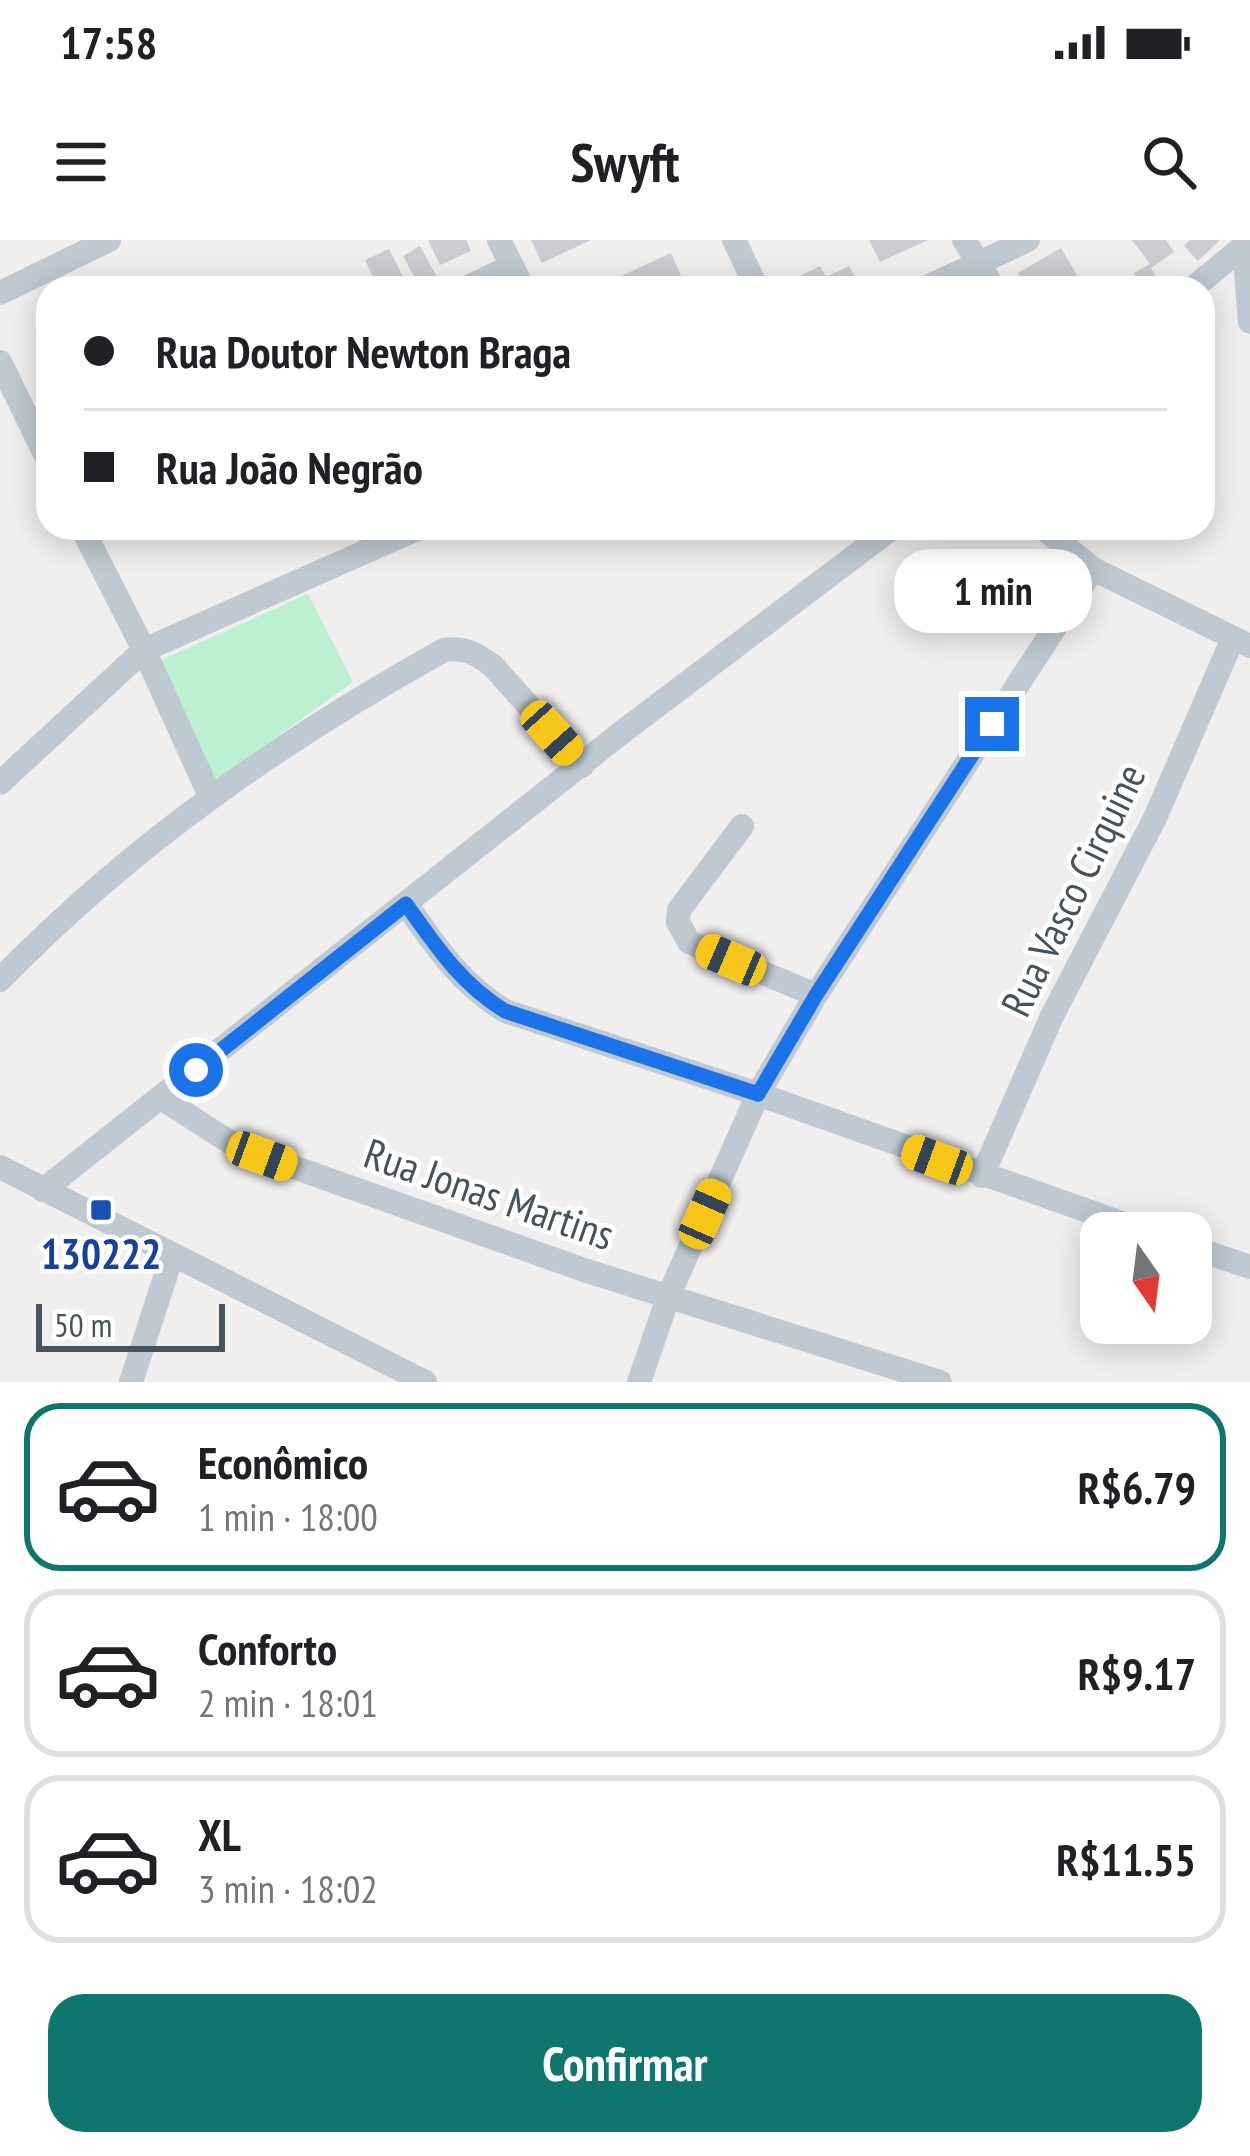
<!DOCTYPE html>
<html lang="pt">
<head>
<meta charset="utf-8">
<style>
	body { margin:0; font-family:"PT Sans Narrow",sans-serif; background:#f6f6f6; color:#202124; height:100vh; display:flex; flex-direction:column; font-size:45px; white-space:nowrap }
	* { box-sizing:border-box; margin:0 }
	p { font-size:39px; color:#757577 }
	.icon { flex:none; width:66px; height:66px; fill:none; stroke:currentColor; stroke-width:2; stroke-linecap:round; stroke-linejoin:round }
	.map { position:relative; height:1142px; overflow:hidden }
	.sheet { display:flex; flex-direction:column; background:#fff; flex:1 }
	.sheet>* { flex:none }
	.top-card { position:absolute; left:36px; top:36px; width:1179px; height:264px; border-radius:36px; box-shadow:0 6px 30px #0003; display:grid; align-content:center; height:264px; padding:0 48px; background:#fff }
	.needle { width:78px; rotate:166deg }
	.controls { position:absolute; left:1080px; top:972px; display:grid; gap:24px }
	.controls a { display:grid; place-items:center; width:132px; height:132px; border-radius:24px; background:#fff; box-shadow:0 6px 30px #0003; font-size:60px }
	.scale { position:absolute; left:36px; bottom:30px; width:189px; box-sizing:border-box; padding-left:12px; border:6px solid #46525c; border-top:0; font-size:33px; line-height:42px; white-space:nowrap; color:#46525c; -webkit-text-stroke:9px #fff; paint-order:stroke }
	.end { position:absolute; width:54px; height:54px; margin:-27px; border:15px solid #1a73e8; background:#fff; box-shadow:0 0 0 6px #fff }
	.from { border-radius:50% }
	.bubble { position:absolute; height:84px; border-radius:36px; background:#fff; box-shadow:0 6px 30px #0003; font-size:39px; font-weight:700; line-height:84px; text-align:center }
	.car { position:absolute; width:36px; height:72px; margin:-36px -18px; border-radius:15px; box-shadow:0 0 9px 3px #0007; background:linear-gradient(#f5c518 24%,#345 0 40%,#f5c518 0 76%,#345 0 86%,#f5c518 0) }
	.top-card b { display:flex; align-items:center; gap:42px; height:114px; font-size:45px }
	.top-card b+b { border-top:3px solid #e0e0e0 }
	.top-card i { width:30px; height:30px; background:#202124 }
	ul { padding:21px 0 0; list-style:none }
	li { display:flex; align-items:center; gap:36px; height:168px; margin:0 24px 18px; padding:0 24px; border:6px solid #e0e0e0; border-radius:36px }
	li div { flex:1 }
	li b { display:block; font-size:45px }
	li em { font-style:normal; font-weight:700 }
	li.current { border-color:#0f766e }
	li>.icon { width:108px; height:108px; stroke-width:1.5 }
	.cta { display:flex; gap:24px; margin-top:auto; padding:24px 48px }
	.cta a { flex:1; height:138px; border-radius:36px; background:#0f766e; color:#fff; font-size:48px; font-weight:700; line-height:138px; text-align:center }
	.status { display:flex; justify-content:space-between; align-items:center; height:84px; padding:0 60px; background:#fff; direction:ltr }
	.status svg { height:33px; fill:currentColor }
	header { display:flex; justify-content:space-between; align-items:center; height:156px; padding:0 48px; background:#fff; font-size:54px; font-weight:700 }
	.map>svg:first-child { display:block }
	.green { fill:#bbf0d0 }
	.building { fill:#cbcdd3 }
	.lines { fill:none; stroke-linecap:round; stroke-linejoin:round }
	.minor { stroke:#bec9d1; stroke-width:24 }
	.route { stroke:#1a73e8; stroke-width:15 }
	.transit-dot { fill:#1a4fb4; stroke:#fff; stroke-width:4.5 }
	.labels { text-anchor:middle; stroke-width:9; stroke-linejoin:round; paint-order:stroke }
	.street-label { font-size:42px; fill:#46525c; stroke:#fff }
	.transit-label { font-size:42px; font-weight:bold; fill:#164399; stroke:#fff }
</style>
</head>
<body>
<div class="status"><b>17:58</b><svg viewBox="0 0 49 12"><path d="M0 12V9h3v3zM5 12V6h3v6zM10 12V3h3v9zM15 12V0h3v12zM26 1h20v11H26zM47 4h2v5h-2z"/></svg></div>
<header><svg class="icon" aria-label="menu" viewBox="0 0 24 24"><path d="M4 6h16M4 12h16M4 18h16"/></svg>Swyft<svg class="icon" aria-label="search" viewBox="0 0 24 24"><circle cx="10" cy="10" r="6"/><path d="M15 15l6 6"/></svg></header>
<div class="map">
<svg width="1250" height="1142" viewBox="0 0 1250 1142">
	<rect width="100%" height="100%" fill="#f1eeee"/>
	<!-- green -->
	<path class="green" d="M308,354L353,442L212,543L157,422Z"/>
	<!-- building -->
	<path class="building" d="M428,0H466L471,11L440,25Z
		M531,0H591L542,23Z
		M869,0H928L880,22Z
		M1132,0H1166L1174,12L1151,28L1162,48H1142L1134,33L1150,24Z
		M1190,0H1220L1198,21L1184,6Z
		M420,6L437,37L420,47L403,16Z
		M1061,8L1077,35L1055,48H1026L1018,33Z
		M389,9L404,39L378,48L365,20Z
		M671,13L685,45L678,48H595Z
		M820,26L826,37L849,26L856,39L838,48H799L794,39Z"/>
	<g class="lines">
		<!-- minor -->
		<path class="minor" d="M499,0L523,48
			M734,0L757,48
			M964,0L994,48
			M1244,5L1250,82
			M466,48L512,26
			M925,48L1028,0
			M1193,48L1250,1
			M0,53L109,0
			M0,122L48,220
			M82,288L144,410L210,556
			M1043,288L1093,329L1250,406
			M0,543L144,410L419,288
			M742,586L679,670L678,682L689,702L816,755
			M406,664C436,707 460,743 505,771L758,854L1150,993
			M0,740C131,605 281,501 444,410C465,407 477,414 493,426L582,526
			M161,858L228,901L262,916L584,1030L940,1142
			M0,927L425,1142
			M982,936L1052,776L1155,578L1233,398
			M43,950L621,493L892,288
			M1191,1007L1250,1027
			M131,1142L172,1016
			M639,1142L669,1055L758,854L816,755L1093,329"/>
	</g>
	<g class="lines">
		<!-- route -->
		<path class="route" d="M196,830L406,664C436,706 460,743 505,771L758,854L816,755L992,484"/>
	</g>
	<!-- markers -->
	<rect class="transit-dot" x="89" y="958" width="24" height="24" rx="6"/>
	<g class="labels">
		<!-- street labels -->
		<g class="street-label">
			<text transform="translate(1073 650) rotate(-64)" y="15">Rua Vasco Cirquine</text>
			<text transform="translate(489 954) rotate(19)" y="15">Rua Jonas Martins</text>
		</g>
		<!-- transit labels -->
		<g class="transit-label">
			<text x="101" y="1029">130222</text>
		</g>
	</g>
</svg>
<div class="controls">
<a><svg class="needle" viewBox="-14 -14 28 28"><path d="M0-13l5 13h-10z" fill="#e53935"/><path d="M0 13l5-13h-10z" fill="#757577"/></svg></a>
</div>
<div class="scale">50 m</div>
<i class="end from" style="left:196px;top:830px"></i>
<i class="end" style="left:992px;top:484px"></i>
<div class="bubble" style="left:894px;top:309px;width:198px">1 min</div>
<i class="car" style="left:552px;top:493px;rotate:138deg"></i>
<i class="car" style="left:731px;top:720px;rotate:293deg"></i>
<i class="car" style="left:262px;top:916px;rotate:110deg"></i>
<i class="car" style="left:937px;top:920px;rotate:290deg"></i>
<i class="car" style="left:705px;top:974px;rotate:24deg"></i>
<div class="top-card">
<b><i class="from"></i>Rua Doutor Newton Braga</b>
<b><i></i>Rua João Negrão</b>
</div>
</div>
<section class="sheet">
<ul>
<li class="current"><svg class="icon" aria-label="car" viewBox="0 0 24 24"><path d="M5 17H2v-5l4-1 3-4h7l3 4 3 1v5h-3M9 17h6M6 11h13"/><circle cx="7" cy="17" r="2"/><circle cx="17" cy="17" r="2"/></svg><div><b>Econômico</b><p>1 min · 18:00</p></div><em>R$6.79</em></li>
<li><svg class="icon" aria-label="car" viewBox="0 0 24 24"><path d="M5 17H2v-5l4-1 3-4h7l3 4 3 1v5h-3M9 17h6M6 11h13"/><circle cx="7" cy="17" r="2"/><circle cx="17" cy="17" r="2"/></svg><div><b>Conforto</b><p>2 min · 18:01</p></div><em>R$9.17</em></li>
<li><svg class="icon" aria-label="car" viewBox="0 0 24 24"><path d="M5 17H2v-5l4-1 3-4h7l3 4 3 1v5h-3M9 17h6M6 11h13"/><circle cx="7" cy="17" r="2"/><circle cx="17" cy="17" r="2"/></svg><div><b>XL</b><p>3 min · 18:02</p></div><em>R$11.55</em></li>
</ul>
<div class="cta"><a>Confirmar</a></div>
</section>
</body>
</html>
